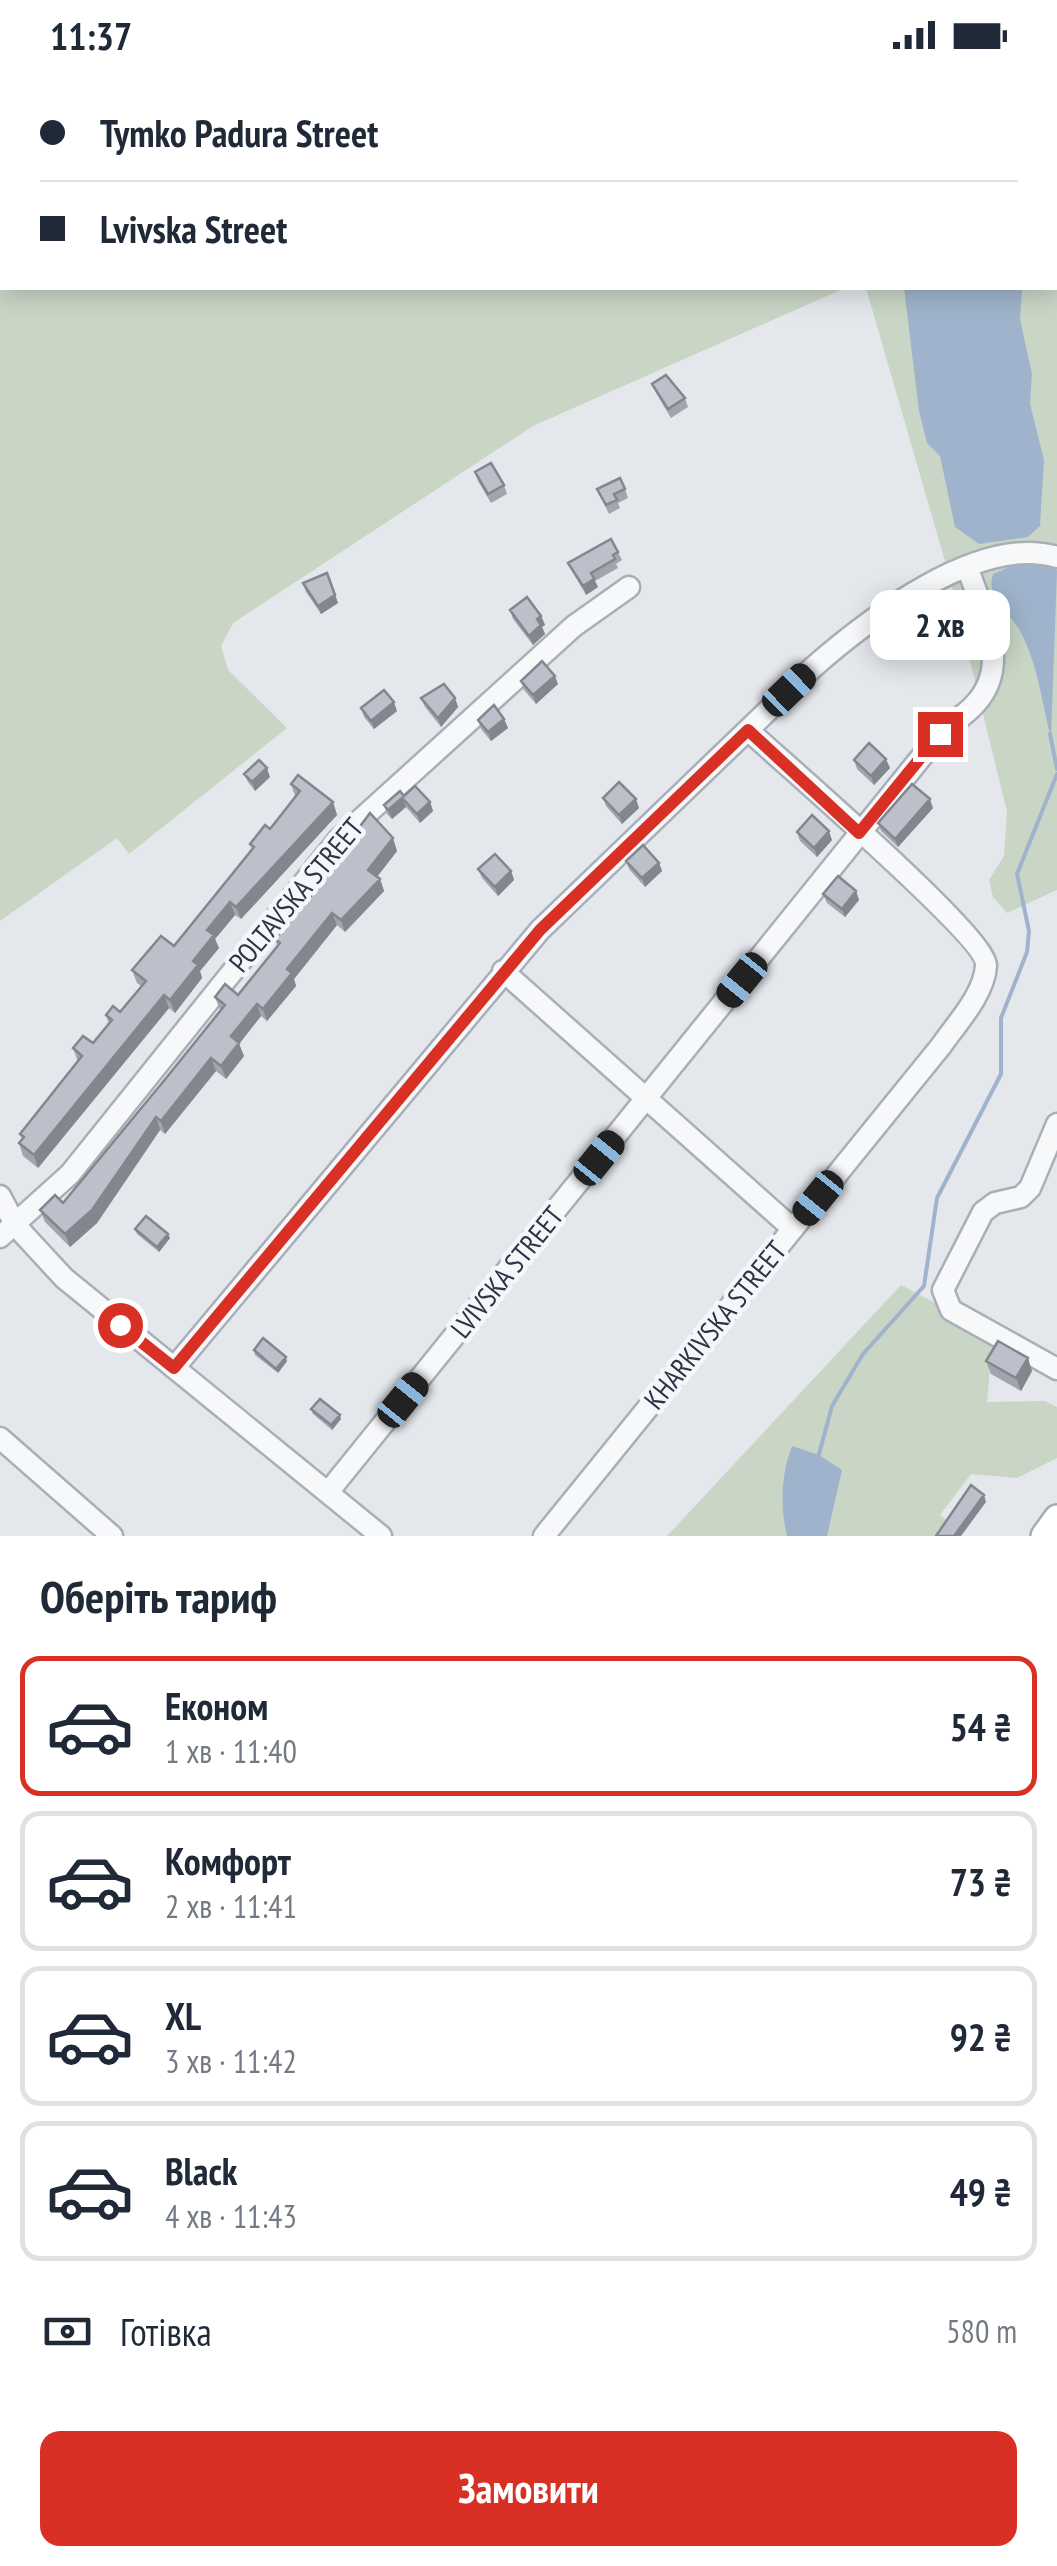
<!DOCTYPE html>
<html lang="uk">
<head>
<meta charset="utf-8">
<style>
	body { margin:0; font-family:"PT Sans Narrow",sans-serif; background:#f2f2f3; color:#1f2937; height:100vh; display:flex; flex-direction:column; font-size:38px; white-space:nowrap }
	* { box-sizing:border-box; margin:0 }
	p { font-size:32px; color:#747a83 }
	.icon { flex:none; width:55px; height:55px; fill:none; stroke:currentColor; stroke-width:2; stroke-linecap:round; stroke-linejoin:round }
	.map { position:relative; height:1466px; overflow:hidden }
	.panel { display:flex; flex-direction:column; background:#fff; flex:1 }
	.panel>* { flex:none }
	.hud { position:absolute; left:0px; top:0px; width:1058px; height:220px; box-shadow:0 5px 25px #0003; display:grid; align-content:center; height:220px; padding:0 40px; background:#fff }
	.end { position:absolute; width:45px; height:45px; margin:-22px; border:12px solid #d93025; background:#fff; box-shadow:0 0 0 5px #fff }
	.from { border-radius:50% }
	.bubble { position:absolute; height:70px; border-radius:20px; background:#fff; box-shadow:0 5px 25px #0003; font-size:32px; font-weight:800; line-height:70px; text-align:center }
	.car { position:absolute; width:30px; height:60px; margin:-30px -15px; border-radius:12px; box-shadow:0 0 8px 2px #0007; background:linear-gradient(#222 24%,#8ab4d8 0 40%,#222 0 76%,#8ab4d8 0 86%,#222 0) }
	.hud b { display:flex; align-items:center; gap:35px; height:95px; font-size:38px }
	.hud b+b { border-top:2px solid #e0e1e3 }
	.hud i { width:25px; height:25px; background:#1f2937 }
	ul { padding:0; list-style:none }
	li { display:flex; align-items:center; gap:30px; height:140px; margin:0 20px 15px; padding:0 20px; border:5px solid #e0e1e3; border-radius:20px }
	li div { flex:1 }
	li b { display:block; font-size:38px }
	li em { font-style:normal; font-weight:800 }
	li.active { border-color:#d93025 }
	li>.icon { width:90px; height:90px; stroke-width:1.5 }
	h2 { padding:0 40px; font-size:45px; line-height:120px }
	.pay { display:flex; align-items:center; gap:25px; height:110px; padding:0 40px; font-size:38px }
	.pay p { margin-inline-start:auto }
	.button { display:flex; gap:20px; margin-top:auto; padding:20px 40px }
	.button a { flex:1; height:115px; border-radius:20px; background:#d93025; color:#fff; font-size:40px; font-weight:800; line-height:115px; text-align:center }
	.status { display:flex; justify-content:space-between; align-items:center; height:70px; padding:0 50px; background:#fff; direction:ltr }
	.status svg { height:28px; fill:currentColor }
	.map>svg:first-child { display:block }
	.green { fill:#c9d6c5 }
	.water { fill:#9fb4cc }
	.lines { fill:none; stroke-linecap:round; stroke-linejoin:round }
	.stream { stroke:#9fb4cc; stroke-width:4 }
	.minor-casing { stroke:#a9aeb7; stroke-width:25 }
	.major-casing { stroke:#a3abb8; stroke-width:30 }
	.minor { stroke:#f7f8fa; stroke-width:20 }
	.major { stroke:#fff; stroke-width:25 }
	.wall { fill:#a1a5ae }
	.shaded-wall { fill:#83868d }
	.building { fill:#bbc0ca; stroke:#83868d; stroke-width:2.5 }
	.route { stroke:#d93025; stroke-width:12 }
	.labels { text-anchor:middle; stroke-width:9; stroke-linejoin:round; paint-order:stroke }
	.street-label { font-size:28px; fill:#2b3445; stroke:#f4f6f9 }
</style>
</head>
<body>
<div class="status"><b>11:37</b><svg viewBox="0 0 49 12"><path d="M0 12V9h3v3zM5 12V6h3v6zM10 12V3h3v9zM15 12V0h3v12zM26 1h20v11H26zM47 4h2v5h-2z"/></svg></div>
<div class="map">
<svg width="1057" height="1466" viewBox="0 0 1057 1466">
	<rect width="100%" height="100%" fill="#e4e7ec"/>
	<!-- green -->
	<path class="green" d="M0,0H1057V820L1007,843L993,827L989,810L1004,786L1007,742L949,505L866,218H1055V2H2V218H845L533,356L233,553L221,576L228,600L287,658L129,784L117,768L0,851Z
		M901,1215L993,1263L987,1332L1045,1331L1057,1337V1388L1017,1408L971,1404L940,1445L949,1452L939,1466H667Z"/>
	<!-- water -->
	<path class="water" d="M904,218H1022L1020,249L1032,304L1030,334L1044,390L1040,456L1028,467L979,474L955,457L940,386L927,373L919,341Z
		M1025,490L1055,497L1057,501L1051,668C1042,632 1037,591 1019,559C1007,539 986,531 993,504Z
		M792,1376L819,1385L842,1400L827,1466H787C780,1437 781,1404 792,1376Z"/>
	<g class="lines">
		<!-- stream -->
		<path class="stream" d="M1050,664L1057,699
			M818,1388L832,1336L863,1284L924,1216L937,1128L1001,1004V948L1027,882L1029,861L1017,804L1057,704"/>
		<!-- minor casing -->
		<g class="minor-casing">
			<path id="minor" d="M503,901L793,1159
				M1057,1054L1030,1118L1021,1127L995,1133L983,1142L943,1220L951,1240L1057,1299
				M0,1126L16,1156L64,1208L381,1466
				M0,1167L70,1104L338,770L574,556L629,517
				M174,1298L540,860L809,601C864,552 979,463 1057,487
				M0,1368L112,1466
				M329,1421L940,664C951,653 966,645 976,633C1012,593 982,541 968,499
				M544,1466L941,976C956,954 984,925 986,896C988,868 781,691 748,660"/>
		</g>
		<!-- major casing -->
		<g class="major-casing">
			<path id="major" d="M1044,1466L1057,1448"/>
		</g>
		<!-- minor -->
		<use href="#minor" class="minor"/>
		<!-- major -->
		<use href="#major" class="major"/>
	</g>
	<!-- wall -->
	<path class="wall" d="M652,314L685,328L688,337L671,348L656,323Z
		M475,402L504,415L507,424L491,433L478,411Z
		M597,419H625L628,428L618,433L620,438L609,444Z
		M618,482L622,490L616,494L618,498L595,511L598,517L586,525L572,501L568,493Z
		M327,503L338,533L321,544L306,522L303,513Z
		M510,540L541,546L545,555L542,557L545,564L533,575L513,549Z
		M521,611L558,614L536,634L524,620Z
		M421,628H455L458,637L441,657L425,637Z
		M361,638L397,641L374,659L364,647Z
		M504,649L508,658L491,671L481,659L478,650Z
		M854,690L890,698L874,715L857,699Z
		M244,704L270,707L255,721L248,712Z
		M291,714L333,732L337,745L241,849L235,845L215,869L219,878L200,901L202,908L175,943L169,938L38,1098L23,1086L19,1073L22,1069L20,1064L78,992L73,978L93,973L109,954L106,945L120,942L141,916L137,913L132,900L174,876L252,779L250,774L270,759L295,726Z
		M404,726L430,732L433,741L420,753L406,737L392,749L387,744L384,735Z
		M603,728L639,738L622,754L606,736Z
		M933,738L898,777L881,761L878,753Z
		M358,759L397,781L377,807L380,809L384,821L345,862L337,855L294,909L296,916L267,951L261,946L239,974L244,986L226,1009L216,1001L165,1064L160,1060L97,1153L70,1177L45,1152L40,1140L63,1133L167,1007L220,940L215,927L238,925L278,877L275,869L310,828L308,824L347,784L360,766Z
		M797,762L832,770L817,787L800,771Z
		M626,791L659,793L662,801L645,817L629,799Z
		M478,799L511,801L514,810L498,826L482,808Z
		M856,821L859,830L845,847L827,833L823,824Z
		M135,1159L170,1168L159,1182L137,1164Z
		M254,1280L287,1291L278,1303L255,1285Z
		M986,1291L1032,1301L1021,1321L991,1304Z
		M311,1339L341,1349L332,1360L313,1344Z"/>
	<!-- shaded-wall -->
	<path class="shaded-wall" d="M594,509L598,517L586,525L583,516Z
		M335,525L338,533L321,544L318,536Z
		M541,546L545,555L542,557L545,564L533,575L529,566L537,549Z
		M555,606L558,614L536,634L533,625Z
		M455,628L458,637L441,657L438,648Z
		M394,632L397,641L374,659L371,651Z
		M504,649L508,658L491,671L488,662Z
		M886,689L890,698L874,715L871,706Z
		M267,698L270,707L255,721L252,712Z
		M402,728L406,737L392,749L388,740Z
		M636,729L639,738L622,754L619,745Z
		M930,729L933,738L898,777L895,769Z
		M333,732L337,745L241,849L236,837Z
		M430,732L433,741L420,753L417,744Z
		M829,761L832,770L817,787L814,778Z
		M393,768L397,781L373,812L368,800Z
		M659,793L662,801L645,817L642,808Z
		M511,801L514,810L498,826L495,817Z
		M380,809L384,821L345,862L341,850Z
		M856,821L859,830L845,847L842,839Z
		M230,832L235,845L215,869L219,878L200,901L202,908L175,943L170,930L193,891L207,860Z
		M332,843L337,855L294,909L296,916L267,951L263,939L287,899Z
		M164,925L169,938L38,1098L34,1085Z
		M257,934L261,946L239,974L244,986L226,1009L221,996L231,966Z
		M211,988L216,1001L165,1064L161,1051Z
		M156,1047L160,1060L97,1153L70,1177L65,1164Z
		M168,1164L170,1168L159,1182L157,1177Z
		M286,1287L287,1291L278,1303L276,1299Z
		M1028,1288L1032,1301L1021,1321L1016,1308Z
		M340,1345L341,1349L332,1360L331,1355Z
		M984,1425L986,1432L961,1466H954Z"/>
	<!-- building -->
	<path class="building" d="M666,305L685,328L668,339L652,314Z
		M491,393L504,415L488,424L475,402Z
		M620,408L625,419L614,424L617,430L606,435L597,419Z
		M611,469L618,482L613,485L615,489L591,503L594,509L583,516L568,493Z
		M327,503L335,525L318,536L303,513Z
		M527,527L541,546L537,549L541,555L529,566L510,540Z
		M542,591L555,606L533,625L521,611Z
		M444,614L455,628L438,648L421,628Z
		M384,620L394,632L371,651L361,638Z
		M494,635L504,649L488,662L478,650Z
		M869,673L886,689L871,706L854,690Z
		M259,690L267,698L252,712L244,704Z
		M298,705L333,732L236,837L230,832L207,860L214,865L193,891L198,895L170,930L164,925L34,1085L19,1073L24,1067L20,1064L82,986L73,978L83,966L93,973L112,950L106,945L113,936L120,942L146,911L132,900L161,866L174,876L254,777L250,774L265,755L270,759L300,721L291,714Z
		M619,712L636,729L619,745L603,728Z
		M912,714L930,729L895,769L878,753Z
		M415,716L430,732L417,744L402,728L388,740L384,735L400,721L404,726Z
		M370,743L393,768L368,800L380,809L341,850L332,843L287,899L292,903L263,939L257,934L231,966L239,973L221,996L211,988L161,1051L156,1047L92,1140L65,1164L40,1140L55,1125L63,1133L167,1007L225,935L215,927L225,914L238,925L280,873L275,869L311,826L308,824L330,794L342,780L347,784L363,763L358,759Z
		M812,745L829,761L814,778L797,762Z
		M643,775L659,793L642,808L626,791Z
		M495,784L511,801L495,817L478,799Z
		M838,806L856,821L842,839L823,824Z
		M146,1146L168,1164L157,1177L135,1159Z
		M263,1268L286,1287L276,1299L254,1280Z
		M998,1271L1028,1288L1016,1308L986,1291Z
		M320,1329L340,1345L331,1355L311,1339Z
		M971,1415L984,1425L954,1466H936Z"/>
	<g class="lines">
		<!-- route -->
		<path class="route" d="M120,1255L174,1298L540,860L748,660L859,763L940,664"/>
	</g>
	<g class="labels">
		<!-- street labels -->
		<g class="street-label">
			<text transform="translate(296 825) rotate(-50)" y="10">POLTAVSKA STREET</text>
			<text transform="translate(507 1202) rotate(-51)" y="10">LVIVSKA STREET</text>
			<text transform="translate(715 1255) rotate(-51)" y="10">KHARKIVSKA STREET</text>
		</g>
	</g>
</svg>
<i class="end from" style="left:120px;top:1255px"></i>
<i class="end" style="left:940px;top:664px"></i>
<div class="bubble" style="left:870px;top:520px;width:140px">2 хв</div>
<i class="car" style="left:789px;top:620px;rotate:46deg"></i>
<i class="car" style="left:742px;top:910px;rotate:219deg"></i>
<i class="car" style="left:599px;top:1088px;rotate:39deg"></i>
<i class="car" style="left:818px;top:1128px;rotate:219deg"></i>
<i class="car" style="left:403px;top:1330px;rotate:39deg"></i>
<div class="hud">
<b><i class="from"></i>Tymko Padura Street</b>
<b><i></i>Lvivska Street</b>
</div>
</div>
<section class="panel">
<h2>Оберіть тариф</h2>
<ul>
<li class="active"><svg class="icon" aria-label="car" viewBox="0 0 24 24"><path d="M5 17H2v-5l4-1 3-4h7l3 4 3 1v5h-3M9 17h6M6 11h13"/><circle cx="7" cy="17" r="2"/><circle cx="17" cy="17" r="2"/></svg><div><b>Економ</b><p>1 хв · 11:40</p></div><em>54 ₴</em></li>
<li><svg class="icon" aria-label="car" viewBox="0 0 24 24"><path d="M5 17H2v-5l4-1 3-4h7l3 4 3 1v5h-3M9 17h6M6 11h13"/><circle cx="7" cy="17" r="2"/><circle cx="17" cy="17" r="2"/></svg><div><b>Комфорт</b><p>2 хв · 11:41</p></div><em>73 ₴</em></li>
<li><svg class="icon" aria-label="car" viewBox="0 0 24 24"><path d="M5 17H2v-5l4-1 3-4h7l3 4 3 1v5h-3M9 17h6M6 11h13"/><circle cx="7" cy="17" r="2"/><circle cx="17" cy="17" r="2"/></svg><div><b>XL</b><p>3 хв · 11:42</p></div><em>92 ₴</em></li>
<li><svg class="icon" aria-label="car" viewBox="0 0 24 24"><path d="M5 17H2v-5l4-1 3-4h7l3 4 3 1v5h-3M9 17h6M6 11h13"/><circle cx="7" cy="17" r="2"/><circle cx="17" cy="17" r="2"/></svg><div><b>Black</b><p>4 хв · 11:43</p></div><em>49 ₴</em></li>
</ul>
<div class="pay"><svg class="icon" aria-label="cash" viewBox="0 0 24 24"><path d="M3 7h18v10H3z"/><circle cx="12" cy="12" r="2"/></svg>Готівка<p>580 m</p></div>
<div class="button"><a>Замовити</a></div>
</section>
</body>
</html>
